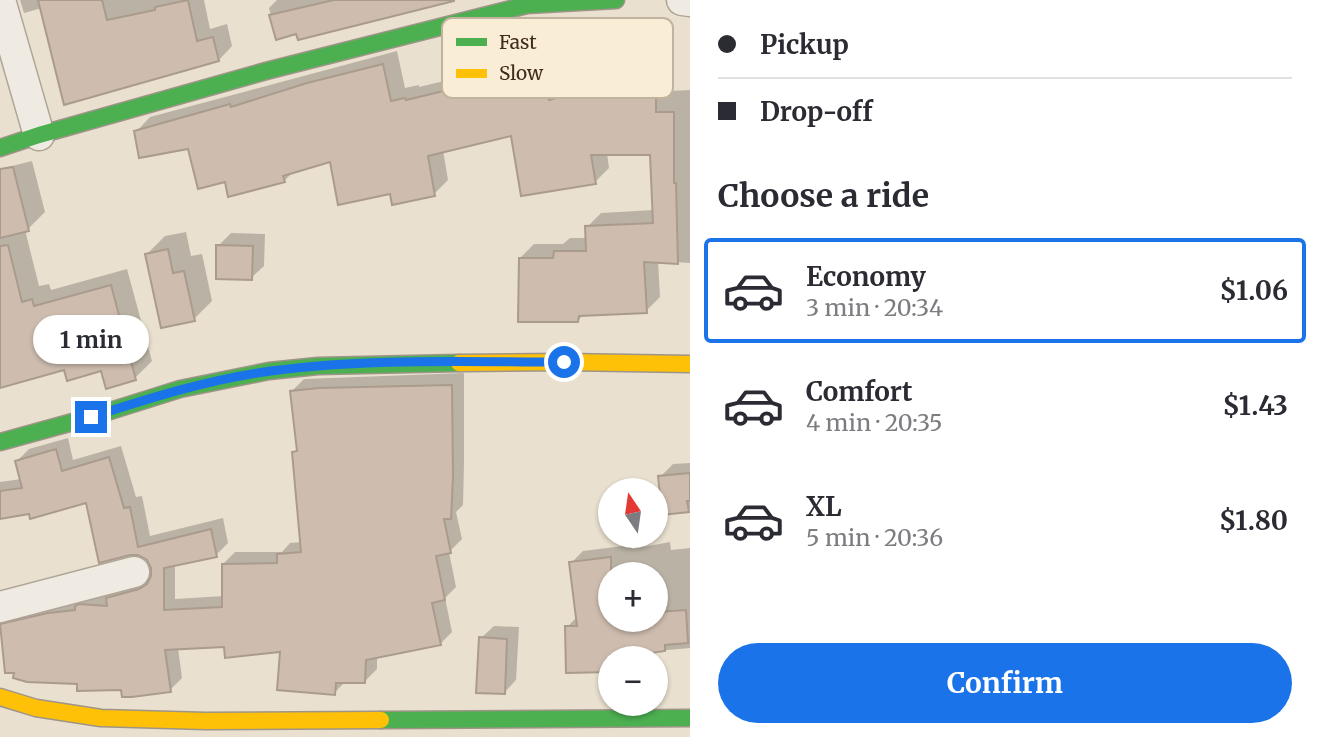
<!DOCTYPE html>
<html lang="en">
<head>
<meta charset="utf-8">
<style>
	body { margin:0; font-family:Merriweather,serif; background:#f2f2f3; color:#2b2b33; height:100vh; display:flex; flex-direction:column; font-size:26px; white-space:nowrap }
	* { box-sizing:border-box; margin:0 }
	p { font-size:23px; color:#7c7c81 }
	.icon { flex:none; width:38px; height:38px; fill:none; stroke:currentColor; stroke-width:2; stroke-linecap:round; stroke-linejoin:round }
	.map { position:relative; flex:1; overflow:hidden }
	.sheet { display:flex; flex-direction:column; background:#fff; width:630px }
	.sheet>* { flex:none }
	.banner { display:grid; align-content:center; height:154px; padding:0 28px; background:#fff }
	.needle { width:46px; rotate:347deg }
	.tools { position:absolute; left:598px; top:478px; display:grid; gap:14px }
	.tools a { display:grid; place-items:center; width:70px; height:70px; border-radius:50%; background:#fff; box-shadow:0 2px 5px #0004; font-size:35px }
	.end { position:absolute; width:32px; height:32px; margin:-16px; border:9px solid #1a73e8; background:#fff; box-shadow:0 0 0 4px #fff }
	.from { border-radius:50% }
	.bubble { position:absolute; height:49px; border-radius:24px; background:#fff; box-shadow:0 2px 5px #0004; font-size:23px; font-weight:700; line-height:49px; text-align:center }
	.banner b { display:flex; align-items:center; gap:24px; height:66px; font-size:26px }
	.banner b+b { border-top:2px solid #e1e1e2 }
	.banner i { width:18px; height:18px; background:#2b2b33 }
	ul { padding:0; list-style:none }
	li { display:flex; align-items:center; gap:21px; height:105px; margin:0 14px 10px; padding:0 14px; border:4px solid transparent; border-radius:7px }
	li div { flex:1 }
	li b { display:block; font-size:26px }
	li em { font-style:normal; font-weight:700 }
	li.selected { border-color:#1a73e8 }
	li>.icon { width:63px; height:63px; stroke-width:1.5 }
	h2 { padding:0 28px; font-size:32px; line-height:84px }
	.button { display:flex; gap:14px; margin-top:auto; padding:14px 28px }
	.button a { flex:1; height:80px; border-radius:42px; background:#1a73e8; color:#fff; font-size:28px; font-weight:700; line-height:80px; text-align:center }
	main { display:flex; flex:1; min-height:0 }
	.map>svg:first-child { display:block }
	.shadow { fill:#0003; fill-rule:evenodd }
	.building { fill:#cebdaf; stroke:#aa9b8d; stroke-width:2 }
	.lines { fill:none; stroke-linecap:round; stroke-linejoin:round }
	.street-casing { stroke:#afa597; stroke-width:33 }
	.fast-casing { stroke:#9e9488; stroke-width:19 }
	.slow-casing { stroke:#9e9488; stroke-width:19 }
	.street { stroke:#f0ebe2; stroke-width:30 }
	.fast { stroke:#4caf50; stroke-width:16 }
	.slow { stroke:#ffc107; stroke-width:16 }
	.route { stroke:#1a73e8; stroke-width:9 }
	.key { fill:#faedd5; stroke:#c2b39e; stroke-width:2 }
	.key-label { font-size:19px; fill:#402c1d }
</style>
</head>
<body>
<main>
<div class="map">
<svg width="690" height="737" viewBox="0 0 690 737">
	<rect width="100%" height="100%" fill="#e9e0cf"/>
	<!-- shadow -->
	<path class="shadow" d="M20,0H204L210,29L227,24L232,46L219,60L42,8L24,13Z
		M277,0H451L277,38L269,8Z
		M551,38L563,86L589,79L670,80V91L690,90V263L658,261L660,297L646,311L584,314L578,320L520,258L534,244H563L570,238H587V227L601,213L654,210L652,153H607L609,168L595,182L512,134L443,150L448,180L434,194L391,192L331,159L295,170L284,181L226,180L190,147L136,132L150,117L397,51L405,88L419,85V87L494,69L492,64L507,50Z
		M32,161L45,212L28,229L25,230L39,286L49,284L51,290L127,269L152,361L135,378L103,369L65,368L0,386V169Z
		M186,232L191,256L202,254L212,301L194,319L147,254L165,236Z
		M231,233L265,234L264,266L251,278L218,246Z
		M464,373V463L463,505L456,512L462,539L449,552L456,587L445,598L452,632L440,644L377,656V669L365,681H346L334,693L282,650L225,645L178,648L182,678L170,690L123,688L79,682L2,625L14,613L93,593L112,594L119,586L153,577V568L148,559L88,501L0,517V482L21,479L17,461L29,449L68,438L73,460L121,446L136,497L142,496L150,536L223,518L228,543L216,555L175,564V599L224,596L223,564L235,552H282L290,543L302,542L294,452L298,448L292,391L304,379Z
		M690,463V508L688,511L660,477L673,464Z
		M670,542L671,550L690,548V648L634,653V658H611L567,627L578,616L571,563L583,551L631,545L632,549ZM611,574H656V620H611Z
		M494,626L519,627L516,680L504,693L481,638Z"/>
	<!-- building -->
	<path class="building" d="M38,0H102L107,20L155,10V7L188,0L197,41L213,37L219,61L64,105Z
		M334,0H454V1L298,40L296,34L276,40L269,15Z
		M537,52L549,100L574,93H656V112H674V183H676L678,264L644,262L647,313L579,316L578,322H518L519,258H553L554,251H586L585,226L653,223L650,155H591L596,184L521,196L511,136L428,156L435,196L392,205L390,194L338,205L330,162L283,176L285,182L228,197L225,182L198,189L188,149L139,158L134,131L230,104L231,107L307,83L383,64L391,101L405,98L406,100L494,79L490,64Z
		M13,167L29,231L0,238V169Z
		M8,245L22,302L32,299L34,306L111,285L136,380L106,389L101,371L67,381L64,370L0,388V246Z
		M216,245L253,246L252,280L216,279Z
		M168,249L173,273L184,271L195,321L161,328L145,254Z
		M452,385L453,476L451,519H444L451,553L436,556L445,600L432,603L441,645L366,660L365,683H336L335,695L277,690L280,652L225,658L224,647L165,650L171,692L132,697H122L121,690L77,691V684L27,682L13,678L14,673H5L0,624L48,613L75,610V606L79,604L107,606L106,598L139,589L147,584L151,576V568L147,560L138,555H130L99,563L86,503L30,519L29,514L0,519V491L22,488L15,461L56,449L62,471L109,457L124,508L130,507L138,547L211,529L217,557L164,568V610L222,607V564L277,563V554L301,552L292,452L297,451L290,391L319,388Z
		M690,473V501H687L689,512L662,515L658,476Z
		M611,557V620H656V612L686,610L688,643L665,645V651L623,657V658H611V672L566,673L565,626H577L569,562Z
		M479,637L507,639L505,694L476,693Z"/>
	<g class="lines">
		<!-- street casing -->
		<g class="street-casing">
			<path id="street" d="M0,0L39,135
				M682,0L690,1
				M0,607L134,572"/>
		</g>
		<!-- fast casing -->
		<g class="fast-casing">
			<path id="fast" d="M0,148L39,135L266,71L527,5L616,0
				M0,442L91,417L180,389L269,371L318,366L459,363
				M381,720L690,718"/>
		</g>
		<!-- slow casing -->
		<g class="slow-casing">
			<path id="slow" d="M459,363L564,362L690,364
				M0,697L36,708L101,718L206,721L381,720"/>
		</g>
		<!-- street -->
		<use href="#street" class="street"/>
		<!-- fast -->
		<use href="#fast" class="fast"/>
		<!-- slow -->
		<use href="#slow" class="slow"/>
	</g>
	<g class="lines">
		<!-- route -->
		<path class="route" d="M91,417C150,398 210,379 271,371C368,358 467,362 564,362"/>
	</g>
	<!-- legend -->
	<rect x="442" y="18" width="231" height="80" rx="10" class="key"/>
	<rect x="456" y="38" width="31" height="8" fill="#4caf50"/>
	<rect x="456" y="69" width="31" height="9" fill="#ffc107"/>
	<g class="key-label">
		<text x="499" y="49">Fast</text>
		<text x="499" y="80">Slow</text>
	</g>
</svg>
<div class="tools">
<a><svg class="needle" viewBox="-14 -14 28 28"><path d="M0-13l5 13h-10z" fill="#e53935"/><path d="M0 13l5-13h-10z" fill="#7c7c81"/></svg></a>
<a>+</a>
<a>−</a>
</div>
<i class="end from" style="left:564px;top:362px"></i>
<i class="end" style="left:91px;top:417px"></i>
<div class="bubble" style="left:33px;top:315px;width:116px">1 min</div>
</div>
<section class="sheet">
<div class="banner">
<b><i class="from"></i>Pickup</b>
<b><i></i>Drop-off</b>
</div>
<h2>Choose a ride</h2>
<ul>
<li class="selected"><svg class="icon" aria-label="car" viewBox="0 0 24 24"><path d="M5 17H2v-5l4-1 3-4h7l3 4 3 1v5h-3M9 17h6M6 11h13"/><circle cx="7" cy="17" r="2"/><circle cx="17" cy="17" r="2"/></svg><div><b>Economy</b><p>3 min · 20:34</p></div><em>$1.06</em></li>
<li><svg class="icon" aria-label="car" viewBox="0 0 24 24"><path d="M5 17H2v-5l4-1 3-4h7l3 4 3 1v5h-3M9 17h6M6 11h13"/><circle cx="7" cy="17" r="2"/><circle cx="17" cy="17" r="2"/></svg><div><b>Comfort</b><p>4 min · 20:35</p></div><em>$1.43</em></li>
<li><svg class="icon" aria-label="car" viewBox="0 0 24 24"><path d="M5 17H2v-5l4-1 3-4h7l3 4 3 1v5h-3M9 17h6M6 11h13"/><circle cx="7" cy="17" r="2"/><circle cx="17" cy="17" r="2"/></svg><div><b>XL</b><p>5 min · 20:36</p></div><em>$1.80</em></li>
</ul>
<div class="button"><a>Confirm</a></div>
</section>
</main>
</body>
</html>
